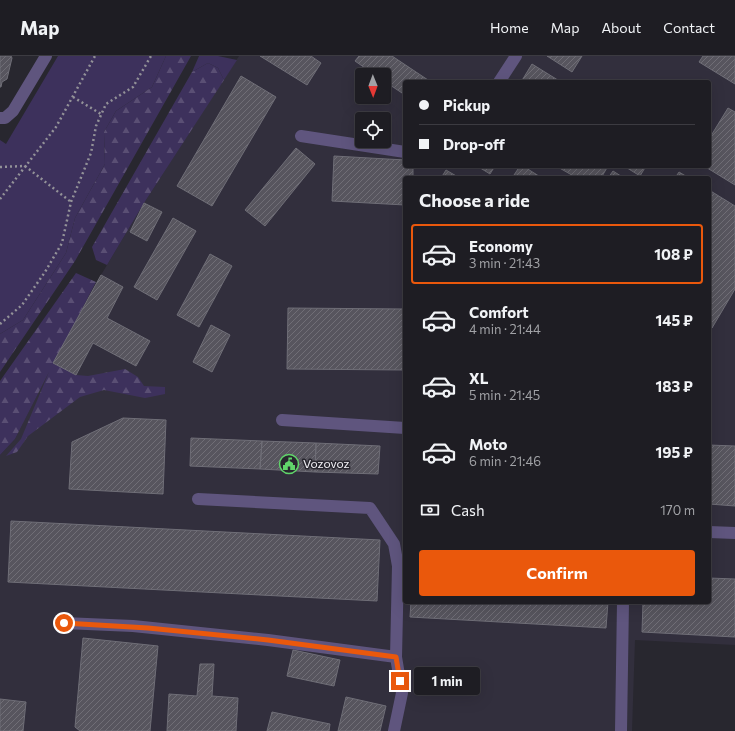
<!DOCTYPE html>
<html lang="en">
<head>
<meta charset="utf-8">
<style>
	body { margin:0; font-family:Commissioner,sans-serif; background:#2b2a30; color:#f1f3f6; height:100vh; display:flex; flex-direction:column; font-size:15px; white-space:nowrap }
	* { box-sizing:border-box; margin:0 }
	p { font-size:13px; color:#a1a2a6 }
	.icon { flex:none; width:22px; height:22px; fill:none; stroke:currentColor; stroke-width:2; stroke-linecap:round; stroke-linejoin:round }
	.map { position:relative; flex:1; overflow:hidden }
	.details { position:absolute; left:403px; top:120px; width:308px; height:428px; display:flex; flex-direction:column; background:#1e1d23; border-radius:4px; box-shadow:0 4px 16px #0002,0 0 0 1px #3c3b41 }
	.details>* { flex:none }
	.hud { position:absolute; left:403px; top:24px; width:308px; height:88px; border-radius:4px; box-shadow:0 4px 16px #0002,0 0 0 1px #3c3b41; display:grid; align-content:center; height:88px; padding:0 16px; background:#1e1d23 }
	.needle { width:26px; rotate:179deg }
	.fabs { position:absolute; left:355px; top:12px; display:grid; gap:8px }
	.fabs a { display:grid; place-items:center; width:36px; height:36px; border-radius:4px; background:#1e1d23; box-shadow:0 4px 16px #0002,0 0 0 1px #3c3b41; font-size:20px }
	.end { position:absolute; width:18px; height:18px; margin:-9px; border:5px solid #ea580c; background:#fff; box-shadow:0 0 0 2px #fff }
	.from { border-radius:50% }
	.bubble { position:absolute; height:28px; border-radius:4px; background:#1e1d23; box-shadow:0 4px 16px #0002,0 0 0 1px #3c3b41; font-size:13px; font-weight:700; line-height:28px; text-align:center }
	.hud b { display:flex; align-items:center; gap:14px; height:38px; font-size:15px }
	.hud b+b { border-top:1px solid #3c3b41 }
	.hud i { width:10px; height:10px; background:#f1f3f6 }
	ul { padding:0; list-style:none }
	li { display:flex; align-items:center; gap:12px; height:60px; margin:0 8px 6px; padding:0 8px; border:2px solid transparent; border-radius:4px }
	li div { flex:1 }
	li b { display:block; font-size:15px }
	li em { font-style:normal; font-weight:700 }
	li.selected { border-color:#ea580c }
	li>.icon { width:36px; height:36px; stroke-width:1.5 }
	h2 { padding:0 16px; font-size:18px; line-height:48px }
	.pay { display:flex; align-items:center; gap:10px; height:44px; padding:0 16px; font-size:15px }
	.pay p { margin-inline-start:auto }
	.action { display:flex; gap:8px; margin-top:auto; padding:8px 16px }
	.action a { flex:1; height:46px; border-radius:4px; background:#ea580c; color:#fff; font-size:16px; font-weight:700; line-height:46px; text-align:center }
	header { display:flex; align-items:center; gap:24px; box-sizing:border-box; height:56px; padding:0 20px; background:#1e1d23; border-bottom:1px solid #3c3b41 }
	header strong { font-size:19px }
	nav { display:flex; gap:22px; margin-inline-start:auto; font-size:14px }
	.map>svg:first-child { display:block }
	.built { fill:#322f3d; fill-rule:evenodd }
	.green { fill:#3d315c }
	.forest { fill:url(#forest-firs) }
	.building { fill:url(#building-hatch); stroke:#6f6e77 }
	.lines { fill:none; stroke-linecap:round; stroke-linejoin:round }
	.path { stroke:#939298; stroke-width:2.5; stroke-dasharray:2 3; stroke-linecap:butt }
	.minor { stroke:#5f557e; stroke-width:12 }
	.route { stroke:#ea580c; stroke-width:5 }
	.labels { text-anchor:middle; stroke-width:3; stroke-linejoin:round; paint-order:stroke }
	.poi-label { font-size:12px; fill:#f3f2f7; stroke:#28272f; text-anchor:start }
</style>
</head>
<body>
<header>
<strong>Map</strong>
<nav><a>Home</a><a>Map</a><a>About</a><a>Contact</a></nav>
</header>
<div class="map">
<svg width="735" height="675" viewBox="0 0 735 675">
	<defs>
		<pattern id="forest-firs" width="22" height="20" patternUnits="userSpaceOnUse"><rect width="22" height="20" fill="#3d315c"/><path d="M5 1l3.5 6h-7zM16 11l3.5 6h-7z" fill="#5a4f74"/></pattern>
		<pattern id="building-hatch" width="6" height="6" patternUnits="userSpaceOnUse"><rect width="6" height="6" fill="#57555e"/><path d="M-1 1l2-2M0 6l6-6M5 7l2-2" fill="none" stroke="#706e76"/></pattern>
	</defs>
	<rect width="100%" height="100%" fill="#28272f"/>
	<!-- built -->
	<path class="built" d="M239,0H735V589L635,584L632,675H0V399L15,383L53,307L101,219L107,209L144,147ZM362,19H384V41H362ZM405,26H709V110H405ZM362,63H384V85H362ZM405,122H709V546H405Z"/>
	<!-- green -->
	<path class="green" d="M58,0H166L152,31L116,55L104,76L105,108L75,162L66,197L23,264L0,278V84L6,88Z
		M199,0H218L237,4L224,24L218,12L208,7L192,16Z"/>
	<!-- forest -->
	<path class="forest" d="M166,0H191L75,205L0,316V278L23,264L66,197L75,162L105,108L104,76L116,55L152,31Z
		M208,7L218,12L224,24L144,147L107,209L96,204L92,191L192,16Z
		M76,217L96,226L54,307L76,319L88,320L125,313L138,321L144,330L165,331V338L145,342L104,334L80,341L28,380L17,396L6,400L21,383L49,316L15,383L0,399V325Z"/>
	<!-- building -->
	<path class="building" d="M0,0H11L12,2L7,23L2,26L1,31H0Z
		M260,0H311L321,7L307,29Z
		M359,0H392L431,26H405V39L384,25V19H375L355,5Z
		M547,0H582L572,16Z
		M703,0H735V28L699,6Z
		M532,8L561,26H521Z
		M241,20L276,41L212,150L177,130Z
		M728,52L735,56V129L704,110H709V83Z
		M296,92L315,108L265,170L245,154Z
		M334,100L405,104V110H413V122H405V149L332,145Z
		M477,110H495L490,118Z
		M520,110H523L542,122H512Z
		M556,110H608L601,122H577Z
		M624,110H646L640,120Z
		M446,114L458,121L460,122H441Z
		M613,115L624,122H608Z
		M679,116L689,122H675Z
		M709,134L735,150V233L712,272L709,270Z
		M144,147L162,156L147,185L130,176Z
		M173,162L196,175L157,244L134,231Z
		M210,198L232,210L199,271L177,259Z
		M101,219L123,231L107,262L150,285L136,310L93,287L76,319L53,307Z
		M288,252L405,253V314L287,313Z
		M211,269L230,279L212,316L193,306Z
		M123,362L166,364L163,438L69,433L72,386Z
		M191,382L262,385L260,413L190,410Z
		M262,385L316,387L315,416L260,413Z
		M316,387L380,390L378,418L315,416Z
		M709,389L735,390V450L709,448Z
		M11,465L380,484L377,545L8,526Z
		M709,522L735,523V581L642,576L643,546H709Z
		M411,546H608L606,572L410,561Z
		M83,582L158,590L150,675H80L75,671Z
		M293,594L340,604L334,630L287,620Z
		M200,608H214L212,640L238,642L236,675H167L169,638L197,640Z
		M346,641L386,650L380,675H338Z
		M0,643L26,646L23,675H0Z
		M272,656L330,668L329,675H267Z"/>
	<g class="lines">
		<!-- path -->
		<path class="path" d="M73,41L101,58
			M0,111L25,110L71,146
			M0,143L56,71L95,0
			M0,268L22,249L45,216L62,187L71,146L91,97L96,70L106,48L133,31L151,0"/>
		<!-- minor -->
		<path class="minor" d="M499,26L516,0
			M0,62H5L13,55L46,0
			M301,80L405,96
			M282,364L405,372
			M198,443L370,452L394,488L398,510L396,601L402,637L394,675
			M709,476L735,477
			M64,567L133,570L268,584L396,601
			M621,675L623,546"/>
	</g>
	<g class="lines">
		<!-- route -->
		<path class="route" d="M64,567L148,572L268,584L396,601L400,625"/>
	</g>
	<!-- icons -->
	<defs>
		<g id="civic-ring" transform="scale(1)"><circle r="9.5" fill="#28272f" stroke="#60d56a" stroke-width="1.5"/><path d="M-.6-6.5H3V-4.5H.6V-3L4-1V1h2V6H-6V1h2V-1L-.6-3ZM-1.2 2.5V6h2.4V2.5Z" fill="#60d56a"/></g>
	</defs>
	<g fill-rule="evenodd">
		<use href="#civic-ring" x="289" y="408"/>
	</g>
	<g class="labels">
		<!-- poi labels -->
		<g class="poi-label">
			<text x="303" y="412">Vozovoz</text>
		</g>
	</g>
</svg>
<div class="fabs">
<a><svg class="needle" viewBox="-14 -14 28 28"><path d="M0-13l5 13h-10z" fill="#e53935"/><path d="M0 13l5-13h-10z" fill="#a1a2a6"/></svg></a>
<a><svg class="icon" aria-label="locate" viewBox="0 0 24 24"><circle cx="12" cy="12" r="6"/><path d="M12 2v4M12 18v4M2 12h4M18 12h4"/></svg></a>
</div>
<i class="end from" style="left:64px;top:567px"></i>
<i class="end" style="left:400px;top:625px"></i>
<div class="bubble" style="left:414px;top:611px;width:66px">1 min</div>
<div class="hud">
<b><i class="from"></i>Pickup</b>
<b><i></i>Drop-off</b>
</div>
<section class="details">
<h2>Choose a ride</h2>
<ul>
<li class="selected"><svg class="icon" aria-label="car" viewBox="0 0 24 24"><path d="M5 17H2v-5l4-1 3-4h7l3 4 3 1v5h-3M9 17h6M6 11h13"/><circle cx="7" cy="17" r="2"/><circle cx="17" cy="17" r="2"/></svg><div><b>Economy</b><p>3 min · 21:43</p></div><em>108 ₽</em></li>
<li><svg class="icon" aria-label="car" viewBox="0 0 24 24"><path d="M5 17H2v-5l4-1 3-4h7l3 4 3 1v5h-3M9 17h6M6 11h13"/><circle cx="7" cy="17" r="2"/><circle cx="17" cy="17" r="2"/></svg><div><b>Comfort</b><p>4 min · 21:44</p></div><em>145 ₽</em></li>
<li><svg class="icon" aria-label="car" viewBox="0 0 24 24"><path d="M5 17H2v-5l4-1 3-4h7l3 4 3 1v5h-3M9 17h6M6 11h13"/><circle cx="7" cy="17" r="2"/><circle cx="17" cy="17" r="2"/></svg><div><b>XL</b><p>5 min · 21:45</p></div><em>183 ₽</em></li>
<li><svg class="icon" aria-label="car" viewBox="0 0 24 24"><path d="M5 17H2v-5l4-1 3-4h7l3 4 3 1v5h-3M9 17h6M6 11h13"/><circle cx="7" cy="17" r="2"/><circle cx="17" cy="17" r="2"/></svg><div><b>Moto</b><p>6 min · 21:46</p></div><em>195 ₽</em></li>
</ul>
<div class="pay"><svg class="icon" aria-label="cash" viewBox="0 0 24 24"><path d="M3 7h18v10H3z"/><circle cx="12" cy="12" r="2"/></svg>Cash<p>170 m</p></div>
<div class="action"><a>Confirm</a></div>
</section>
</div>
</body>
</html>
